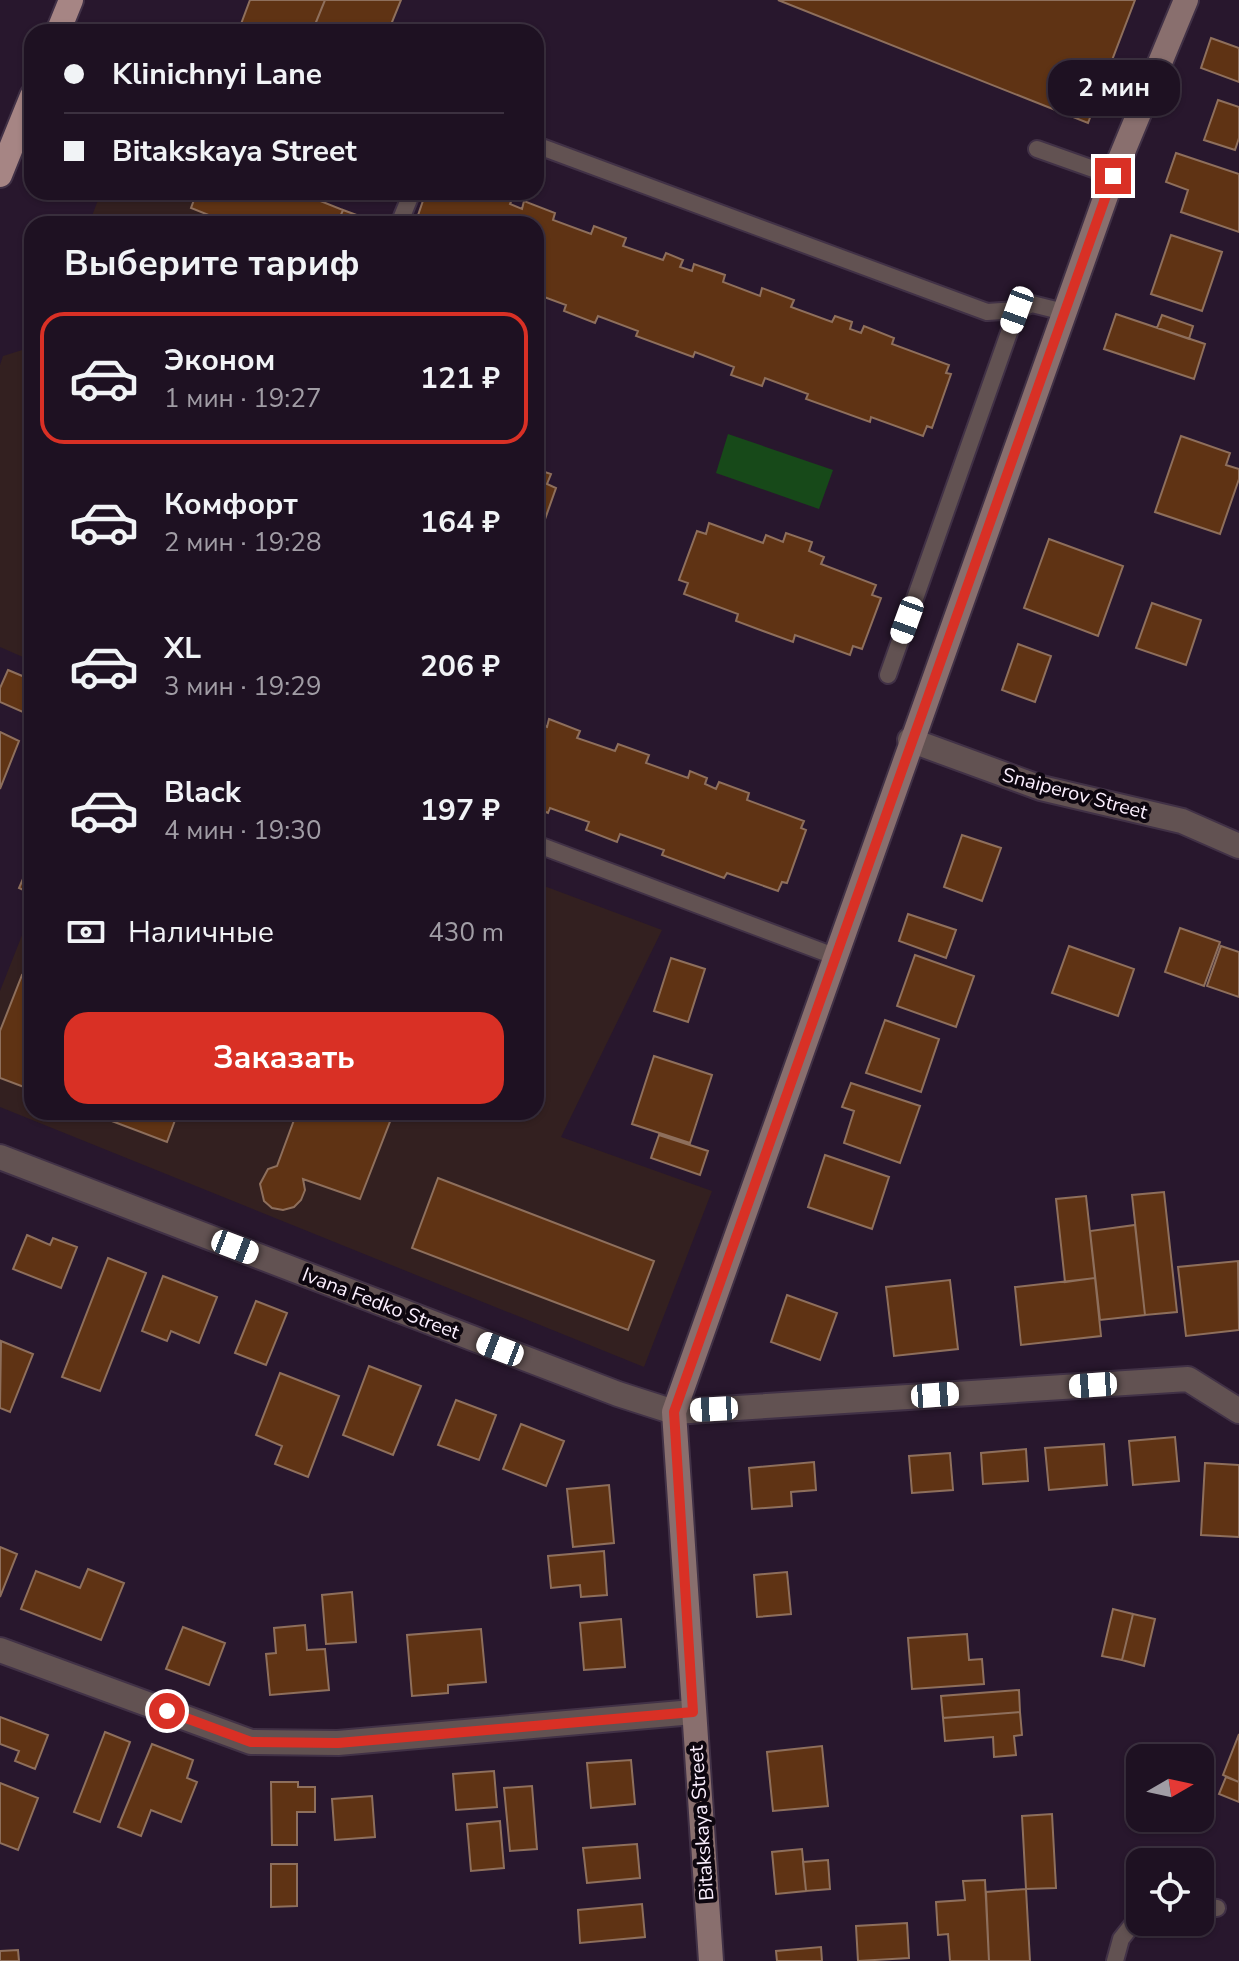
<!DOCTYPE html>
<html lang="ru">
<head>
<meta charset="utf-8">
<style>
	body { margin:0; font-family:"Nunito Sans",sans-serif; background:#2b1f2f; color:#f1f3f6; height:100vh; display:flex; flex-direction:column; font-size:30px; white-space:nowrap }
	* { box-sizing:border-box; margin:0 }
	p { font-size:26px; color:#a19da5 }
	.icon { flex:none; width:44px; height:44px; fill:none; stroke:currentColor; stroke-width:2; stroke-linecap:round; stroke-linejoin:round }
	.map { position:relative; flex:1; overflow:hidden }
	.sheet { position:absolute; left:24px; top:216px; width:520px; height:904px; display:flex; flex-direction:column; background:#1e1122; border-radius:24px; box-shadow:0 2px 6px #0004,0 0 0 2px #3c3140 }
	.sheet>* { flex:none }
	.hud { position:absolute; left:24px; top:24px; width:520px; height:176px; border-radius:24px; box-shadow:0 2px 6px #0004,0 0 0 2px #3c3140; display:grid; align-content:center; height:176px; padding:0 40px; background:#1e1122 }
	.needle { width:52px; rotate:81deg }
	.fabs { position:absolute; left:1126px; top:1744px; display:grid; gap:16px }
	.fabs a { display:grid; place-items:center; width:88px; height:88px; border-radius:16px; background:#1e1122; box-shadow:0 2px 6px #0004,0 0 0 2px #3c3140; font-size:40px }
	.end { position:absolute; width:36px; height:36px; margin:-18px; border:10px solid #d93025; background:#fff; box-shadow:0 0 0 4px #fff }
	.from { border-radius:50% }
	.bubble { position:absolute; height:56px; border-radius:24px; background:#1e1122; box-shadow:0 2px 6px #0004,0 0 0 2px #3c3140; font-size:26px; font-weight:700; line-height:56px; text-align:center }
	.car { position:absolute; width:24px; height:48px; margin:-24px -12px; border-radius:10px; box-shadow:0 0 6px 2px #0007; background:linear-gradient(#fff 24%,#345 0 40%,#fff 0 76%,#345 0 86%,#fff 0) }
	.hud b { display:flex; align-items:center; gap:28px; height:76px; font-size:30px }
	.hud b+b { border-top:2px solid #3c3140 }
	.hud i { width:20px; height:20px; background:#f1f3f6 }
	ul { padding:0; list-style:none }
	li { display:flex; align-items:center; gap:24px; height:132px; margin:0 16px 12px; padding:0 24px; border:4px solid transparent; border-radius:24px }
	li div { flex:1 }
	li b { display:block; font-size:30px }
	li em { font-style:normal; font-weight:700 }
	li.current { border-color:#d93025 }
	li>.icon { width:72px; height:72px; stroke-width:1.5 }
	h2 { padding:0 40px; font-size:36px; line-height:96px }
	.pay { display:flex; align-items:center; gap:20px; height:88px; padding:0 40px; font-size:30px }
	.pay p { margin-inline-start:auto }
	.button { display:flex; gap:16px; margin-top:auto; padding:16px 40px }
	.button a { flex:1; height:92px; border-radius:24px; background:#d93025; color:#fff; font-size:32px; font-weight:700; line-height:92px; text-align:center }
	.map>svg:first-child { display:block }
	.education { fill:#332020 }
	.park { fill:#174919 }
	.building { fill:#5f3314; stroke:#8e6f5c; stroke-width:2 }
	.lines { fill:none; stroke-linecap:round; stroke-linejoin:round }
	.lane-casing { stroke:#413146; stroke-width:20 }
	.street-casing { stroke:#413146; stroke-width:28 }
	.secondary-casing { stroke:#413146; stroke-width:28 }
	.primary-casing { stroke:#413146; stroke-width:28 }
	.lane { stroke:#625252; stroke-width:16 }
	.street { stroke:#625252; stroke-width:24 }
	.secondary { stroke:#896f6e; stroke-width:24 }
	.primary { stroke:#a68584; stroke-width:24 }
	.route { stroke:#d93025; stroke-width:10 }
	.labels { text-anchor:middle; stroke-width:8; stroke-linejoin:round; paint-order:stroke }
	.street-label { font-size:20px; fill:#fbeffe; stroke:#0d060f }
</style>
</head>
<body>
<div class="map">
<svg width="1239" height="1961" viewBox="0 0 1239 1961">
	<rect width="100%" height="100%" fill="#28172d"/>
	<!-- education -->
	<path class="education" d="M101,192H300L381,224H89Z
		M32,347V661L0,647V365L3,356Z
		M536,883L662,930L561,1137L712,1191L644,1367L0,1107V991L32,910V1112H536Z"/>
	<!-- park -->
	<path class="park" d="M728,434L833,470L819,509L716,473Z"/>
	<!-- building -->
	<path class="building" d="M250,0H325L312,32H238Z
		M325,0H401L388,32H312Z
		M778,0H1135L1088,123Z
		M1211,38L1239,48V82L1201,68Z
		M1218,100L1239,107V138L1235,150L1204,140Z
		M1176,153L1239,174V232L1181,212L1188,190L1166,182Z
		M197,192H298L343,210L337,224H231L191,208Z
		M426,192H477L493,198L495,192H499L513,197L510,204L522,209L524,201L555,213L553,220L591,234L594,226L626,238L623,246L663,260L666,253L683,260L680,267L692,271L694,264L725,275L723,282L760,296L762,288L794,300L791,307L832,322L835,316L852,322L850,329L861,333L864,326L894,338L892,344L949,365L946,373L951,374L932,428L927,426L923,436L871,417L870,422L806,399L808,394L765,378L762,386L731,375L734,367L695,352L693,357L636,336L638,331L598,316L595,323L564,311L566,305L536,294V224H415Z
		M343,210L381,224H337Z
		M1171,235L1222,252L1202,311L1151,294Z
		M1116,314L1205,344L1194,379L1104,349Z
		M1162,315L1193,326L1189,339L1157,328Z
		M1181,436L1230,453L1226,465L1239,469V479L1220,534L1155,512Z
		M536,469L551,474L547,484L556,488L538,539L536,538Z
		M709,523L763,543L766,535L783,542L786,533L812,542L809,551L824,557L821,564L876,585L872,595L881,598L862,649L853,646L850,655L795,635L793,642L736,621L738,614L684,594L688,583L679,580L697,531L706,534Z
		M1049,539L1123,566L1098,636L1024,608Z
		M1152,603L1201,620L1186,665L1136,648Z
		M1018,644L1051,656L1035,702L1002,690Z
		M8,670L32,680V716L0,702V688Z
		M549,719L580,731L577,738L615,751L618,744L649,755L646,763L688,778L690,771L707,778L705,784L716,789L719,782L749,793L747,800L804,821L801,828L806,830L787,883L782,882L778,891L727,873L724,878L662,855L664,850L620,834L617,842L586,830L589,822L550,808L548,813L536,808V723L547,727Z
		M0,732L19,741L0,789Z
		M962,835L1001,848L982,901L944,887Z
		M32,858V894L19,888Z
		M908,914L956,930L946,958L899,941Z
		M1180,928L1220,942L1204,986L1165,972Z
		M1069,946L1134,969L1118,1016L1052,993Z
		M1221,946L1239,952V997L1207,986Z
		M915,955L974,976L956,1027L897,1006Z
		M671,958L705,969L688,1022L654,1011Z
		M22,975L32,979V1090L0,1078V1031Z
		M885,1020L939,1039L921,1092L866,1073Z
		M654,1056L712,1075L690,1143L632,1124Z
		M851,1083L920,1106L900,1163L844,1143L854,1111L842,1107Z
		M88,1112H178L167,1142Z
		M297,1112H373L391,1119L360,1199L303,1179L305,1190L301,1200L294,1207L283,1210L272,1208L264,1201L260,1184L268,1169L277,1166Z
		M659,1135L708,1151L700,1175L651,1158Z
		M825,1155L889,1177L872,1229L808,1207Z
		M438,1178L654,1261L628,1330L412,1248Z
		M1164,1192L1177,1312L1145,1315L1132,1195Z
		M1086,1196L1095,1278L1065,1282L1056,1199Z
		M1135,1225L1145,1315L1100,1320L1090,1231Z
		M27,1235L50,1245L53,1238L77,1247L61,1288L13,1269Z
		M108,1258L146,1273L100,1391L62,1377Z
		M1238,1261L1239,1330L1186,1336L1178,1267Z
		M163,1276L217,1297L199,1343L171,1331L167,1341L142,1331Z
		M1095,1278L1101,1336L1021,1345L1015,1287Z
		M950,1280L958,1349L894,1356L886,1287Z
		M787,1295L837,1313L820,1360L771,1342Z
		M256,1301L287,1313L266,1365L235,1353Z
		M1,1341L33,1354L10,1412L0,1408Z
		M369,1366L421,1386L393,1455L343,1435Z
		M280,1373L339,1396L308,1477L275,1464L282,1446L256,1435Z
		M456,1400L496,1415L479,1460L438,1445Z
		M521,1424L564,1441L546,1486L503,1469Z
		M1175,1437L1179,1481L1133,1485L1129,1441Z
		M1104,1444L1107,1485L1049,1490L1045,1448Z
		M1026,1449L1028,1481L983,1484L981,1453Z
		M950,1453L953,1490L912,1493L909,1456Z
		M814,1462L816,1490L791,1492L792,1506L752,1509L749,1468Z
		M1205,1463L1239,1465V1537L1201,1535Z
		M609,1485L614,1543L573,1547L567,1489Z
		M0,1547L17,1554L0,1597Z
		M604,1551L607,1595L581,1597L580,1585L551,1588L548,1556Z
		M88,1569L124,1583L101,1640L21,1609L36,1571L80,1588Z
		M787,1572L791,1614L757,1617L754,1575Z
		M352,1592L356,1642L326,1644L322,1595Z
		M1113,1609L1133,1614L1122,1660L1102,1656Z
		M1133,1614L1155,1619L1144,1666L1122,1660Z
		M621,1619L625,1667L584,1670L580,1623Z
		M305,1625L307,1650L325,1649L329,1690L270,1695L266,1654L276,1653L274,1628Z
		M183,1627L225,1643L209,1685L166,1669Z
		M481,1629L486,1682L448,1685V1693L412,1696L407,1635Z
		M967,1634L969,1660L982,1659L984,1684L912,1689L908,1638Z
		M1019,1690L1020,1712L943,1718L941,1696Z
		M1020,1712L1022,1735L1014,1736L1016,1755L994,1757L993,1737L945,1741L943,1718Z
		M0,1717L48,1735L35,1769L15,1761L19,1751L0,1744Z
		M105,1732L130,1742L100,1822L74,1812Z
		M1239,1734V1782L1223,1775Z
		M152,1744L193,1760L187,1778L197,1782L181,1822L151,1810L141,1836L118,1827Z
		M822,1746L828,1806L773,1811L767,1752Z
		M631,1760L635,1804L591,1808L587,1763Z
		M494,1771L497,1807L456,1810L453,1774Z
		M1226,1777L1239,1782V1802L1219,1794Z
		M271,1782H298V1787H315V1812H297V1845H272Z
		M0,1783L38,1798L18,1850L0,1843Z
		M532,1786L537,1849L510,1851L504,1788Z
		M372,1796L375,1837L335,1840L332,1799Z
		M1052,1814L1056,1888L1026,1889L1022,1816Z
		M500,1821L504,1868L471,1871L467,1824Z
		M637,1844L640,1878L587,1883L583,1848Z
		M802,1849L806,1891L776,1894L772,1852Z
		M828,1860L830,1889L806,1891L803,1862Z
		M271,1864H297V1906L271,1907Z
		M985,1880L989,1961H950L948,1934L938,1935L936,1902L965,1900L963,1881Z
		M1026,1889L1030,1961H989L986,1892Z
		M642,1904L645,1937L580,1943L578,1910Z
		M907,1923L909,1958L858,1961L856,1926Z
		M821,1947L822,1961H777L776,1951Z
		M18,1950L19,1961H0V1951Z"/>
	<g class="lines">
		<!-- lane casing -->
		<g class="lane-casing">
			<path id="lane" d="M536,145L987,312L1017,310L1032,304L1064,312
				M1037,149L1113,176
				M399,224L412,192
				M888,675L1017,310
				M536,844L834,956
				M1200,1906L1217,1908
				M1115,1961L1121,1939L1140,1915"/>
		</g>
		<!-- street casing -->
		<g class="street-casing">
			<path id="street" d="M910,740L1041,788L1182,821L1239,846
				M0,1157L618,1394L674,1412L1188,1379L1239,1411
				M0,1650L251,1742L338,1743L693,1712"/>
		</g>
		<!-- secondary casing -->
		<g class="secondary-casing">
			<path id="secondary" d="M711,1961L674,1412L1113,176L1186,0"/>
		</g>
		<!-- primary casing -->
		<g class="primary-casing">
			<path id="primary" d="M58,32L71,0
				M0,175L32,96"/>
		</g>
		<!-- lane -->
		<use href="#lane" class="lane"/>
		<!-- street -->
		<use href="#street" class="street"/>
		<!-- secondary -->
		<use href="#secondary" class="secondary"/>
		<!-- primary -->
		<use href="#primary" class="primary"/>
	</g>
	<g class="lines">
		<!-- route -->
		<path class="route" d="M167,1711L251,1742L338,1743L693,1712L674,1412L1113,176"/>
	</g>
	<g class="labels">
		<!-- street labels -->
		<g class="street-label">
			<text transform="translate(1075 793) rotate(15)" y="7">Snaiperov Street</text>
			<text transform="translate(381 1303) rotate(21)" y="7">Ivana Fedko Street</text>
			<text transform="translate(701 1823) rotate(-94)" y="7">Bitakskaya Street</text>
		</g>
	</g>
</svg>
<div class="fabs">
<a><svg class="needle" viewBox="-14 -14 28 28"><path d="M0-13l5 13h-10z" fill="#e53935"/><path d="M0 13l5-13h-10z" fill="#a19da5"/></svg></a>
<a><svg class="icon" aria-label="locate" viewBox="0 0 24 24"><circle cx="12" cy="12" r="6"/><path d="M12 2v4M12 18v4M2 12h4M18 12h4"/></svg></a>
</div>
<i class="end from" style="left:167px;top:1711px"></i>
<i class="end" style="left:1113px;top:176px"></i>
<div class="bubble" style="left:1048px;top:60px;width:132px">2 мин</div>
<i class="car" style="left:1017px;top:310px;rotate:200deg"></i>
<i class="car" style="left:907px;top:620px;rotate:200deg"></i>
<i class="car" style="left:235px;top:1247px;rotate:111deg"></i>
<i class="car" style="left:500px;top:1349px;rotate:291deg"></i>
<i class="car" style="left:1093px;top:1385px;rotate:266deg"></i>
<i class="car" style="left:935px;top:1395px;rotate:86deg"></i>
<i class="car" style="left:714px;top:1409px;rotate:267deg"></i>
<div class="hud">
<b><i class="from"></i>Klinichnyi Lane</b>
<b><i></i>Bitakskaya Street</b>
</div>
<section class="sheet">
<h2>Выберите тариф</h2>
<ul>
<li class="current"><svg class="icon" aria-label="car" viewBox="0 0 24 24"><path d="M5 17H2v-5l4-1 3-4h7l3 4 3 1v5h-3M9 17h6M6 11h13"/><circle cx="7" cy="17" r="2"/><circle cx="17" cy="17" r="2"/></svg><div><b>Эконом</b><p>1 мин · 19:27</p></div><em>121 ₽</em></li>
<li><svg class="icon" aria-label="car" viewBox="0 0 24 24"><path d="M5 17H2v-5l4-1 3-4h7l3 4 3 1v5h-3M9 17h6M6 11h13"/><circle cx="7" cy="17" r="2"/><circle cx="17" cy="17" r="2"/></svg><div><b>Комфорт</b><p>2 мин · 19:28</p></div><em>164 ₽</em></li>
<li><svg class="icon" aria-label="car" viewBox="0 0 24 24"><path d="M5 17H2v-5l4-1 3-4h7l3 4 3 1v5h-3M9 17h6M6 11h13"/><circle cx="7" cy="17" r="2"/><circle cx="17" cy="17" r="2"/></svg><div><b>XL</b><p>3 мин · 19:29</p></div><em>206 ₽</em></li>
<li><svg class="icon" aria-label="car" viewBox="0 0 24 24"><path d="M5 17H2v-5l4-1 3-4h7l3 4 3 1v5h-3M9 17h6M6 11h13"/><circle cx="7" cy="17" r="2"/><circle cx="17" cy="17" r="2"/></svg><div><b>Black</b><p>4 мин · 19:30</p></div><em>197 ₽</em></li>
</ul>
<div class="pay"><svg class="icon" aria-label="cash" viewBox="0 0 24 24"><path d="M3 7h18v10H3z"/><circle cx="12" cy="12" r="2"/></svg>Наличные<p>430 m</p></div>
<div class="button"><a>Заказать</a></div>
</section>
</div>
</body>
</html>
